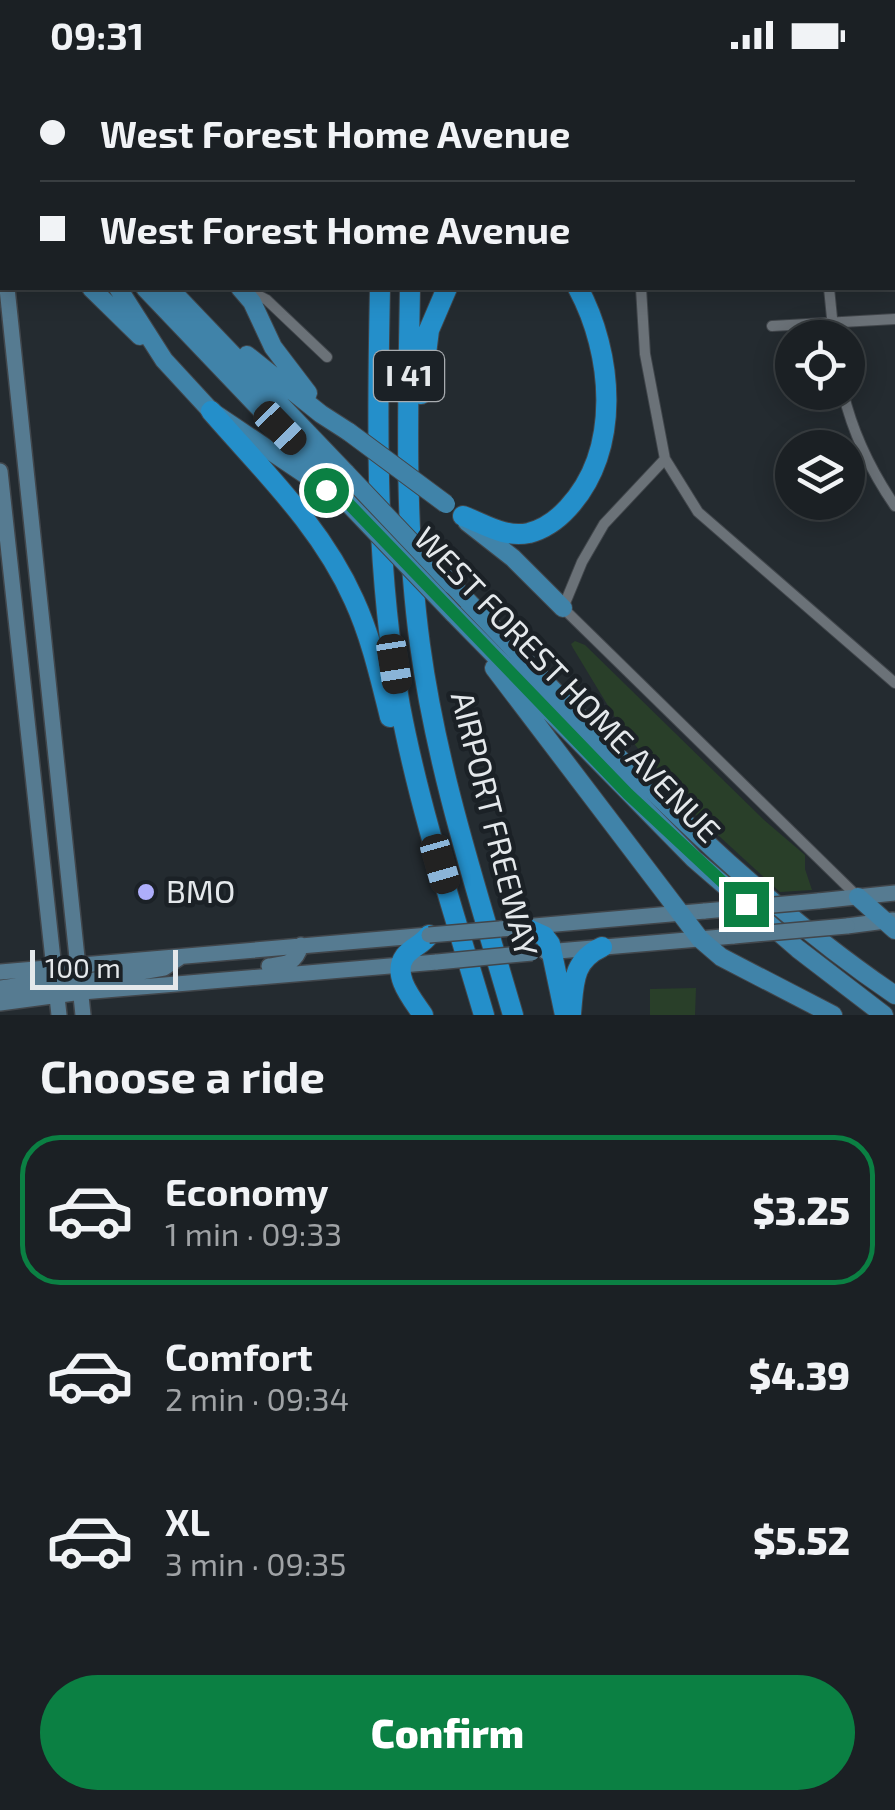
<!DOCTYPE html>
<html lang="en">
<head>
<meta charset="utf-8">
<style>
	body { margin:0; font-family:"Exo 2",sans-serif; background:#24282c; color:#f1f3f6; height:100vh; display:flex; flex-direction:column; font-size:38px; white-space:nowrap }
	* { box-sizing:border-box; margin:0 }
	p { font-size:32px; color:#a0a3a6 }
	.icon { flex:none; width:55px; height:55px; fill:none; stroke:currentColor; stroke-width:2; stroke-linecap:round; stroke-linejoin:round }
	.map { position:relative; height:945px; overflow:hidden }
	.panel { display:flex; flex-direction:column; background:#1b2024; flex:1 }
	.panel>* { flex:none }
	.top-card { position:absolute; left:0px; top:0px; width:895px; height:220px; box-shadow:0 5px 25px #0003,0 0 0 2px #393e41; display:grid; align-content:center; height:220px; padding:0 40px; background:#1b2024 }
	.fabs { position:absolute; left:775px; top:250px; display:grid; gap:20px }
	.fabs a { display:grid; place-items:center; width:90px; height:90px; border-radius:50%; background:#1b2024; box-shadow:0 5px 25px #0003,0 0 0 2px #393e41; font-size:50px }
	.scale { position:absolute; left:30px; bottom:25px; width:148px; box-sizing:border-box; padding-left:10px; border:5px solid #e4e8eb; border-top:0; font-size:28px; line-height:35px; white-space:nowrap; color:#e4e8eb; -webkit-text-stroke:8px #1b2126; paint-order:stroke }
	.end { position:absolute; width:45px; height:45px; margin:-22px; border:12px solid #0b8043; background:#fff; box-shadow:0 0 0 5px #fff }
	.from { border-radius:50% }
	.car { position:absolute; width:30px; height:60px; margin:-30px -15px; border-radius:12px; box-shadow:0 0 8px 2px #0007; background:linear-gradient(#222 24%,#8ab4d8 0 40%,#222 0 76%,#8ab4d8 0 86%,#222 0) }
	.top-card b { display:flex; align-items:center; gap:35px; height:95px; font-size:38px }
	.top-card b+b { border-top:2px solid #393e41 }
	.top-card i { width:25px; height:25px; background:#f1f3f6 }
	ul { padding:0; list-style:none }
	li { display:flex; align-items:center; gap:30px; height:150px; margin:0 20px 15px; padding:0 20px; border:5px solid transparent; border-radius:40px }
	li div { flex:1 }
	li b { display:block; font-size:38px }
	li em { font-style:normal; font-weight:800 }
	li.active { border-color:#0b8043 }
	li>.icon { width:90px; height:90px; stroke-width:1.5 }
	h2 { padding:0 40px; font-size:45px; line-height:120px }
	.button { display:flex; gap:20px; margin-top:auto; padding:20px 40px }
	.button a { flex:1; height:115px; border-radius:60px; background:#0b8043; color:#fff; font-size:40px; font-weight:800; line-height:115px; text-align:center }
	.status { display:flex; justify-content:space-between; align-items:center; height:70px; padding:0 50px; background:#1b2024; direction:ltr }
	.status svg { height:28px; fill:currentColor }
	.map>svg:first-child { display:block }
	.green { fill:#293f29 }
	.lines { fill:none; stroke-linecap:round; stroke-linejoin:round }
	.minor-casing { stroke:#41464b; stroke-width:12 }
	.secondary-casing { stroke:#41464b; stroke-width:18 }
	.primary-casing { stroke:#41464b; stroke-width:20 }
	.motorway-casing { stroke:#41464b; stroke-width:22 }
	.minor { stroke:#6b7278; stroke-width:10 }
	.secondary { stroke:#567b91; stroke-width:15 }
	.primary { stroke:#4083a9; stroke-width:18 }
	.motorway { stroke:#248fca; stroke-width:20 }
	.secondary-bridge-casing { stroke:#41464b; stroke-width:18; stroke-linecap:butt }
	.primary-bridge-casing { stroke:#41464b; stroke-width:20; stroke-linecap:butt }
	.secondary-bridge { stroke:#567b91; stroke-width:15 }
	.primary-bridge { stroke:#4083a9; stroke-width:18 }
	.route { stroke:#0b8043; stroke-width:12 }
	.poi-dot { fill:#aeaefb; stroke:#1b2126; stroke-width:4 }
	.labels { text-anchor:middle; stroke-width:9; stroke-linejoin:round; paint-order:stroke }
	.shield { fill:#1b2126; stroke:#a8acb0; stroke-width:2.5 }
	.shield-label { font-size:30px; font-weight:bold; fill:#e4e8eb }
	.street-label { font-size:32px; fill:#e4e8eb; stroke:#1b2126 }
	.poi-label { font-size:32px; fill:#e4e8eb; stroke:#1b2126; text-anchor:start }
</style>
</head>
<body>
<div class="status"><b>09:31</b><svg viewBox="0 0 49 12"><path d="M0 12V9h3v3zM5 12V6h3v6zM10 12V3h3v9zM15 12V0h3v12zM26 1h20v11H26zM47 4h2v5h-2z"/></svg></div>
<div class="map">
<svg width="895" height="945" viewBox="0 0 895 945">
	<rect width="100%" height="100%" fill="#242b30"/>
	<!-- green -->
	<path class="green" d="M575,571L585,575L764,750L805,785V799L812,820L780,822L673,724L619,654L573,578L571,574Z
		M696,918L695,945H650V919Z"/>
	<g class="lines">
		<!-- minor casing -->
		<g class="minor-casing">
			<path id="minor" d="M27,0L30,2
				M628,0V2
				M804,0V2
				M244,218L267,230L327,287
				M641,218L645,284L665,389L698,442L895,613
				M829,218L834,268
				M772,256L895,249
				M843,322C853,364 871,401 895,436
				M665,389L604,454L582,492L563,538L858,827"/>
		</g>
		<!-- secondary casing -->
		<g class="secondary-casing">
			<path id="secondary" d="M0,160L2,181
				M7,218L83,945
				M0,401L59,945
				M818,831L895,823
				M847,856L893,850
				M500,859L705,841
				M546,882L734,866
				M269,896C286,894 296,894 301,875
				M0,902L429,865
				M72,914L164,898L179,888
				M0,918L65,909
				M0,933L82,922L437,892"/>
		</g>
		<!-- primary casing -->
		<g class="primary-casing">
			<path id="primary" d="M0,41L2,44
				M0,67L2,70
				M0,134L2,136
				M91,218L140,266
				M118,218L164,290L211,341L348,433
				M145,218L328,410
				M169,218L346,403
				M240,218L252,232L273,277L308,323
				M247,285L321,344L349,362
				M467,452L513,488L563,538
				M452,515C593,660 727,811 895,925
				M454,544L694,789L798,879L884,945
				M494,598L700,869L721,887L833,945
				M858,827L895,860"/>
		</g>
		<!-- motorway casing -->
		<g class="motorway-casing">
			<path id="motorway" d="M383,2L384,0
				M413,2V0
				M380,218C377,357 375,497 400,636C420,741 454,843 484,945
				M410,218C408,337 404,457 420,575C437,701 478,824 513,945
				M421,324L429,260L447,218
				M211,341C263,401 321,456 354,530C371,567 380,607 390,647
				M463,446C485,454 504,468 529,463C544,459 558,449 568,438C622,380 613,283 578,218
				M524,857L544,866L550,874L565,945
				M571,943C574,913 572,891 602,877
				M423,945C413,930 391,905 405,886C412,877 422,875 429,865"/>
		</g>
		<!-- minor -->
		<use href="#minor" class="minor"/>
		<!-- secondary -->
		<use href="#secondary" class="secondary"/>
		<!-- primary -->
		<use href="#primary" class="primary"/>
		<!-- motorway -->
		<use href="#motorway" class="motorway"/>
		<!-- secondary-bridge casing -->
		<g class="secondary-bridge-casing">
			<path id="secondary-bridge" d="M705,841L818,831
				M429,865L500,859
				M734,866L847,856
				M437,892L532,883"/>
		</g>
		<!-- primary-bridge casing -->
		<g class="primary-bridge-casing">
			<path id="primary-bridge" d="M349,362L446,434
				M346,403L452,515
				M348,433L454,544"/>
		</g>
		<!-- secondary-bridge -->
		<use href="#secondary-bridge" class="secondary-bridge"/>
		<!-- primary-bridge -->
		<use href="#primary-bridge" class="primary-bridge"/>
	</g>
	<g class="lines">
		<!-- route -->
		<path class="route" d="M326,420L348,433L628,724L746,834"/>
	</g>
	<!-- markers -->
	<circle class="poi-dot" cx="146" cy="822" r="10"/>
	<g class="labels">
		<!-- shield labels -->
		<rect class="shield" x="374" y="281" width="70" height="50" rx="8"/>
		<g class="shield-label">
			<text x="409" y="316">I 41</text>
		</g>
		<!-- street labels -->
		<g class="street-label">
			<text transform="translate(567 615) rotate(46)" y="11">WEST FOREST HOME AVENUE</text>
			<text transform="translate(494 754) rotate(76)" y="11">AIRPORT FREEWAY</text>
		</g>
		<!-- poi labels -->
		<g class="poi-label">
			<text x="166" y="833">BMO</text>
		</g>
	</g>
</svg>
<div class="fabs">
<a><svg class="icon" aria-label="locate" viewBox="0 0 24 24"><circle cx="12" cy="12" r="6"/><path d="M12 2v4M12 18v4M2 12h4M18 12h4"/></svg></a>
<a><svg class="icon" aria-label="layers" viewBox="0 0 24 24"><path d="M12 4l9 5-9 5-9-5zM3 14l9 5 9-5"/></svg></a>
</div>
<div class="scale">100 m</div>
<i class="end from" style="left:326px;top:420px"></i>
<i class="end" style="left:746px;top:834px"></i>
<i class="car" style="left:280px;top:358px;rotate:136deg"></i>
<i class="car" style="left:394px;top:594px;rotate:171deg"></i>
<i class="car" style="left:440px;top:794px;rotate:164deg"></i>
<div class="top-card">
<b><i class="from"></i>West Forest Home Avenue</b>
<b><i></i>West Forest Home Avenue</b>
</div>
</div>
<section class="panel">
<h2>Choose a ride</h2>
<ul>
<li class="active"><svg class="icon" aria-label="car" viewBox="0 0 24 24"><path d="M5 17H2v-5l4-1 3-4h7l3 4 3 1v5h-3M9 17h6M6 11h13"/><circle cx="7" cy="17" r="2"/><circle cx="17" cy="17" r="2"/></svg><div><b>Economy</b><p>1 min · 09:33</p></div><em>$3.25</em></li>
<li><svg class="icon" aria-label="car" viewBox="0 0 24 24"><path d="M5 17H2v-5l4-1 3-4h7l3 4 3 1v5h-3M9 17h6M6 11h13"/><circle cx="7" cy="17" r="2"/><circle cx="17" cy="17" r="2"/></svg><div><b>Comfort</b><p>2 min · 09:34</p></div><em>$4.39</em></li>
<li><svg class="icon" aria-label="car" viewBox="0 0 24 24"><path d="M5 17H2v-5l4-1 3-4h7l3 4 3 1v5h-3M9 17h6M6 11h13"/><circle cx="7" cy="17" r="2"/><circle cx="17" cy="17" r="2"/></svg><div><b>XL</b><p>3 min · 09:35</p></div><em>$5.52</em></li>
</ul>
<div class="button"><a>Confirm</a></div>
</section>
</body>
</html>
